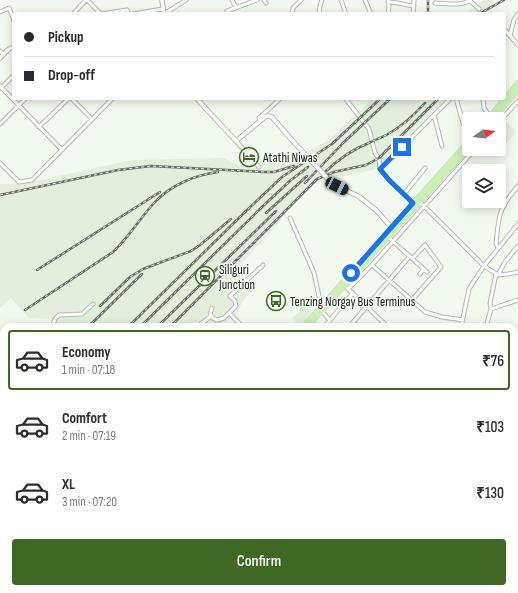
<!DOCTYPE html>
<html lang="en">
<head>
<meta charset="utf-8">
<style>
	body { margin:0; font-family:"Sofia Sans Condensed",sans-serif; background:#f2f2f3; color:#2b2b33; height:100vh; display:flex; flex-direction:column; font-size:15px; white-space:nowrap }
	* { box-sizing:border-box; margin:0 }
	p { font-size:13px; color:#7c7c81 }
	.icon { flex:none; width:22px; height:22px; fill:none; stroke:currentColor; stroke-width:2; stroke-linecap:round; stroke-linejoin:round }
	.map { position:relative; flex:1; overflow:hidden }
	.panel { position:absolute; left:0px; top:323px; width:518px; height:270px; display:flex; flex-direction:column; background:#fff; border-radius:12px 12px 0 0; box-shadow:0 2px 10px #0003 }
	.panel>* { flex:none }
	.top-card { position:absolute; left:12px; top:12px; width:494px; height:88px; border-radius:4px; box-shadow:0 2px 10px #0003; display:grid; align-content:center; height:88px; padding:0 12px; background:#fff }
	.needle { width:26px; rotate:75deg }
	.buttons { position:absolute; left:462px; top:112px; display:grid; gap:8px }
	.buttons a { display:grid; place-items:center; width:44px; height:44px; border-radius:4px; background:#fff; box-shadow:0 2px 10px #0003; font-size:20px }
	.end { position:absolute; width:18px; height:18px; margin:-9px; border:5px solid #1a73e8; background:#fff; box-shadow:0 0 0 2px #fff }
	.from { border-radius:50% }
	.car { position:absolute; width:12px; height:24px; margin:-12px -6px; border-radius:5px; box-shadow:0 0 3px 1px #0007; background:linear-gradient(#222 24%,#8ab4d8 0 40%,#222 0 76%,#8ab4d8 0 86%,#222 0) }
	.top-card b { display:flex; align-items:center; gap:14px; height:38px; font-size:15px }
	.top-card b+b { border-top:1px solid #e1e1e2 }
	.top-card i { width:10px; height:10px; background:#2b2b33 }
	ul { padding:7px 0 0; list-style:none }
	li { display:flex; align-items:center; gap:12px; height:60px; margin:0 8px 6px; padding:0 4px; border:2px solid transparent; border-radius:4px }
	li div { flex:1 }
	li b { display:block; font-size:15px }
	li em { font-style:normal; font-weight:600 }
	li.active { border-color:#3e6824 }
	li>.icon { width:36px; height:36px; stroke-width:1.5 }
	.cta { display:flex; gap:8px; margin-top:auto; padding:8px 12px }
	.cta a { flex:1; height:46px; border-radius:4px; background:#3e6824; color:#fff; font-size:16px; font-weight:600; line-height:46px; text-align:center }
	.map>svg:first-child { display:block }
	.built { fill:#e3efdd }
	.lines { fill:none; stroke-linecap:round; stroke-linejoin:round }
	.minor-casing { stroke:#b2b9af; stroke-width:5 }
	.tertiary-casing { stroke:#b2b9af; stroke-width:5.5 }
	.primary-casing { stroke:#d6d6d6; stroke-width:6 }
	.minor { stroke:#fff; stroke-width:3 }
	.tertiary { stroke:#fff; stroke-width:3.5 }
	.primary { stroke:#c9f1b3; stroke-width:4.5 }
	.rail-casing { stroke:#666b65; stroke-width:2.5 }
	.rail { stroke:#f2faef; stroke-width:1; stroke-dasharray:3; stroke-linecap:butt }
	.tertiary-bridge-casing { stroke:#b2b9af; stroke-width:5.5; stroke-linecap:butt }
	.primary-bridge-casing { stroke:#d6d6d6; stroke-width:6; stroke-linecap:butt }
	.tertiary-bridge { stroke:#fff; stroke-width:3.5 }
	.primary-bridge { stroke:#c9f1b3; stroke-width:4.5 }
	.route { stroke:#1a73e8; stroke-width:5 }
	.labels { text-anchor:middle; stroke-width:3.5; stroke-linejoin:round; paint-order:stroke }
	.poi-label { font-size:13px; fill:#1b1e1a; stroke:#f2faef; text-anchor:start }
</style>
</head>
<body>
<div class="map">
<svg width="518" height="593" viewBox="0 0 518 593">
	<rect width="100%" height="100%" fill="#f2faef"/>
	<!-- built -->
	<path class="built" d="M483,0H492L496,4L487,14H466Z
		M374,98H446L386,160L373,170L316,182L291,207L276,226L235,271L253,290L242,302L236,315L226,322L218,325H208L203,326L198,321L192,327H52L53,319L29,318L11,298L0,308V184H7L31,182L132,160L225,158L232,163L258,169L285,162L326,142Z
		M504,120L517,132L501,149L499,148V126Z
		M305,306L311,312L300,326L292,318Z"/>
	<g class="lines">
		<!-- minor casing -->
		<g class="minor-casing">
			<path id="minor" d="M87,0L101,14L127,10L129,14
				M232,0L236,8
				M264,0L266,3
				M341,0L346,14
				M365,0L371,14
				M469,0L479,9
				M388,2C397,2 405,5 414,6
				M435,3C445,3 461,7 470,0
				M227,11L257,0
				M0,12L9,8L14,20
				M73,14L86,0
				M133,14L163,9
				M164,14L186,0
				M292,14L293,8L301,0
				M319,14L320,6L322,0
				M388,14L389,7L388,0
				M413,14L414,0
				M504,29L518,45
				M510,35L514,20L518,14
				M0,51L3,54
				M0,86L62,150
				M1,88L14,75
				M71,98L92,119
				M345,98L369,129L375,153L379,158L380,169L389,180L413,203
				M456,98L463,123
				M483,98L484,108L490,117
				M434,115L442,146
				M260,120L259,118L281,98
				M499,122L518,101
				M0,124L26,98
				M39,127L69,98
				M236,141L259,167
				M0,163L19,182L32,180L113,98
				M380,169L451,98
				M404,194L425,168
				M420,202L484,266L498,275L508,274L518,272
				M290,218L314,273L321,306
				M388,237L427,272
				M498,247L496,244C499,215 498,209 518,186
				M372,265L425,312L442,317L463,320
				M420,274L424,269
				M498,275L505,262L518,246
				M347,288L388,327
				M348,289L372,265L475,149
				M412,300L441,267L425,245L413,258
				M212,308C209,314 211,318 217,320L224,318L236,306L235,301L230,296L263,265
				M491,309L518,300
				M321,311L330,320
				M229,313L243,327
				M52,327L55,319L59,315L82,314L93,304
				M197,327L211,316
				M324,327L353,293
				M349,327L410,256
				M461,327L469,289L484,266L518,224
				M486,327L491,309L490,303L496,274
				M514,354H518
				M514,407L518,418
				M514,457L518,456
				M514,476L518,489
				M0,488L4,492
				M514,493H518
				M0,515L4,511
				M514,518L518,517
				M0,524L4,528
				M0,538L4,542
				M514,550L518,549
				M0,568L4,564
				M514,578H518
				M514,584H518
				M135,589L138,593
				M164,589L166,590L171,589
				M226,589L231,593
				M264,589L265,593
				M295,589L296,593
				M318,589V593
				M349,589L350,593
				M371,589L372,593
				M411,589L412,593
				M477,589L513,593
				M449,592L476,589
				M55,593L57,589
				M189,593L191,589
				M213,593L216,589
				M435,593L443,589"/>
		</g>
		<!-- tertiary casing -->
		<g class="tertiary-casing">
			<path id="tertiary" d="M162,0L164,14
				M0,58L9,49L14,47
				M196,98L236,141L265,117L268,116L272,117L291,139
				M376,210L391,227
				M0,365L4,369
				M514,394L518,392
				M514,398L518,396"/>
		</g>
		<!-- primary casing -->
		<g class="primary-casing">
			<path id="primary" d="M488,119L518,83
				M493,119L518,90
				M303,327L469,141
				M307,327L469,147
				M63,593L66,589"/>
		</g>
		<!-- minor -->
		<use href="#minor" class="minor"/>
		<!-- tertiary -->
		<use href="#tertiary" class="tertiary"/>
		<!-- primary -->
		<use href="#primary" class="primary"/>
		<!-- rail casing -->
		<g class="rail-casing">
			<path id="rail" d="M428,14V0
				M479,14L504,0
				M323,174C337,160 353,149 371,142C377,139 383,137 388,134C403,126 414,115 425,103
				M305,183L343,143L391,98
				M0,195L118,170L151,166L264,172H274L294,166
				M266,213L307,176
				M37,270L160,192
				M100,306L130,277L143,269L191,251L200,245L231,219
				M25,310L113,252C129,237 140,218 155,202C171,185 195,175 218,172
				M88,327L142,274
				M128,327L244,213L282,177L332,144L381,98
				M140,327L262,207L291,180L308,167
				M157,327L276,211
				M170,327L317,179L334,172L366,165L379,158L439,98
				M0,471L4,467"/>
		</g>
		<!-- rail -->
		<use href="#rail" class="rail"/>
		<!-- tertiary-bridge casing -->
		<g class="tertiary-bridge-casing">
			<path id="tertiary-bridge" d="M291,139L329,180L337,186L358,196L376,210"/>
		</g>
		<!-- primary-bridge casing -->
		<g class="primary-bridge-casing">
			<path id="primary-bridge" d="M81,593L85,589"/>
		</g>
		<!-- tertiary-bridge -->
		<use href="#tertiary-bridge" class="tertiary-bridge"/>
		<!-- primary-bridge -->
		<use href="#primary-bridge" class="primary-bridge"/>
	</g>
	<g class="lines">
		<!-- route -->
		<path class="route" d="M351,273L413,203L389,180L380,169L402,147"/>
	</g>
	<!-- icons -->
	<defs>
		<g id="hotel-ring" transform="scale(1)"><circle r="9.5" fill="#f2faef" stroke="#3e6824" stroke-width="1.5"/><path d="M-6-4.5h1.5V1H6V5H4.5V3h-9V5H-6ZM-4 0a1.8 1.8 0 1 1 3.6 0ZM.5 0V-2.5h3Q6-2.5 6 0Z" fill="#3e6824"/></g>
		<g id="station-ring" transform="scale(1)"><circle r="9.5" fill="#f2faef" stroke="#3e6824" stroke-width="1.5"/><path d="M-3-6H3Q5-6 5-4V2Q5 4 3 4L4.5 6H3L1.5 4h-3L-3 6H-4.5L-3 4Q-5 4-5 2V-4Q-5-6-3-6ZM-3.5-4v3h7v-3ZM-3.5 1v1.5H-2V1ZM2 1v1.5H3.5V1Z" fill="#3e6824"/></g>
		<g id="bus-ring" transform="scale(1)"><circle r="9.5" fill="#f2faef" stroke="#3e6824" stroke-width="1.5"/><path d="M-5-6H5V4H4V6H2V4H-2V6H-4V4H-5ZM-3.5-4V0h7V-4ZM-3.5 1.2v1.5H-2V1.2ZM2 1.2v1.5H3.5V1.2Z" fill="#3e6824"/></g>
	</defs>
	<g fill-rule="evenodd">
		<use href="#hotel-ring" x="249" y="157"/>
		<use href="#station-ring" x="205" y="276"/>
		<use href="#bus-ring" x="276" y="301"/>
	</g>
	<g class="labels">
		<!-- poi labels -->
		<g class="poi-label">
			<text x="263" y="162">Atathi Niwas</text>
			<text x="219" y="274">Siliguri<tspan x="219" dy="15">Junction</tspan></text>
			<text x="290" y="306">Tenzing Norgay Bus Terminus</text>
		</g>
	</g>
</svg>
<div class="buttons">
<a><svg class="needle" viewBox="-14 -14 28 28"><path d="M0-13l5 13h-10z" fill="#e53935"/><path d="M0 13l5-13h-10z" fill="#7c7c81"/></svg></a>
<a><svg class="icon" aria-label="layers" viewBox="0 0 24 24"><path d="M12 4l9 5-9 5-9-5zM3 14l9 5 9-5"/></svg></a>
</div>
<i class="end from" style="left:351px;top:273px"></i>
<i class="end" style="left:402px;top:147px"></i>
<i class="car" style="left:337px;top:186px;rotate:116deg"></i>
<div class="top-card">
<b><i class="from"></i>Pickup</b>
<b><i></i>Drop-off</b>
</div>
<section class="panel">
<ul>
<li class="active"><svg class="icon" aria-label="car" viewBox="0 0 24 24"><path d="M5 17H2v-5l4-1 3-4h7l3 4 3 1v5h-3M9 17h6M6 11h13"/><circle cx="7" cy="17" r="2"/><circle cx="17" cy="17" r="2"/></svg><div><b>Economy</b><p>1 min · 07:18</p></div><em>₹76</em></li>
<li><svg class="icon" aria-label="car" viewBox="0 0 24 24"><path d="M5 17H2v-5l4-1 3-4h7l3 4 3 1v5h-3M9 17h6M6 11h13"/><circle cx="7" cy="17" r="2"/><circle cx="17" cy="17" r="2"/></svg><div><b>Comfort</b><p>2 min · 07:19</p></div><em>₹103</em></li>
<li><svg class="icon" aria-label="car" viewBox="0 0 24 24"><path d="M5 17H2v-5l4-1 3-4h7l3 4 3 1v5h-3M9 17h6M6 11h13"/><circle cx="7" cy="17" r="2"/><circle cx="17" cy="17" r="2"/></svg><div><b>XL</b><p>3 min · 07:20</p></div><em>₹130</em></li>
</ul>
<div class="cta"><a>Confirm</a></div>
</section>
</div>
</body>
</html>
